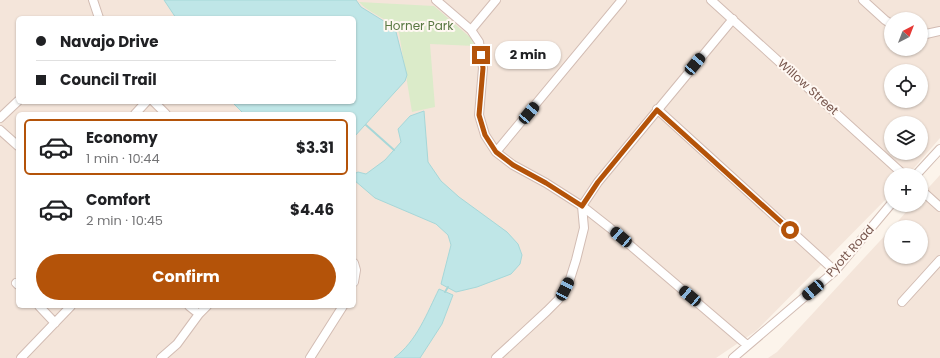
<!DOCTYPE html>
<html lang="en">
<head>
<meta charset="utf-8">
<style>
	body { margin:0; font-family:Poppins,sans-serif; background:#f6f6f6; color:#202124; height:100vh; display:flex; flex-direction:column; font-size:15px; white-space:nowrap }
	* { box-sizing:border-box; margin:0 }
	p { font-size:13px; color:#757577 }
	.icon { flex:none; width:22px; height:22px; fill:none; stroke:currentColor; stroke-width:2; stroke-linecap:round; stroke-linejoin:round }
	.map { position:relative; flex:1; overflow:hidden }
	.panel { position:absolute; left:16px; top:112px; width:340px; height:196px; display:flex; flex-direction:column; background:#fff; border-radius:6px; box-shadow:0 1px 3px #0004 }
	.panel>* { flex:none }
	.hud { position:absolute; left:16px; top:16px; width:340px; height:88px; border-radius:6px; box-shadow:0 1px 3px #0004; display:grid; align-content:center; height:88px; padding:0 20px; background:#fff }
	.needle { width:26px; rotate:42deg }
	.controls { position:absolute; left:884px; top:12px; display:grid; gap:8px }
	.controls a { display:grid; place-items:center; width:44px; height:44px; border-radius:50%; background:#fff; box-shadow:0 1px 3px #0004; font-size:20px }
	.end { position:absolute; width:18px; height:18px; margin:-9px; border:5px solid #b45309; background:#fff; box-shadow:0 0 0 2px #fff }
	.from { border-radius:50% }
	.bubble { position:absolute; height:28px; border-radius:14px; background:#fff; box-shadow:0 1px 3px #0004; font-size:13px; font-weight:700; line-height:28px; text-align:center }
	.car { position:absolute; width:12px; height:24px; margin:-12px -6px; border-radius:5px; box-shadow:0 0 3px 1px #0007; background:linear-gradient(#222 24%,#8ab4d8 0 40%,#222 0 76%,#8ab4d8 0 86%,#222 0) }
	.hud b { display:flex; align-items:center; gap:14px; height:38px; font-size:15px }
	.hud b+b { border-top:1px solid #e0e0e0 }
	.hud i { width:10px; height:10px; background:#202124 }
	ul { padding:7px 0 0; list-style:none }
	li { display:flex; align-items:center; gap:12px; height:56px; margin:0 8px 6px; padding:0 12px; border:2px solid transparent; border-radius:6px }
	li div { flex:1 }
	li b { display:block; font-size:15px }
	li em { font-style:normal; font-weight:700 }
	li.selected { border-color:#b45309 }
	li>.icon { width:36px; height:36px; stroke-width:1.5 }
	.primary-button { display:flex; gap:8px; margin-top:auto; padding:8px 20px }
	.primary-button a { flex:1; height:46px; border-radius:24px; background:#b45309; color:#fff; font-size:16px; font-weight:700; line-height:46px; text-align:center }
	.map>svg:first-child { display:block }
	.residential { fill:#f4e5da; fill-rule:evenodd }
	.green { fill:#dbebc9 }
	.water { fill:#bfe6e7; stroke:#a6d7d8 }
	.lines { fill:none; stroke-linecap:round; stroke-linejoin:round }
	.stream { stroke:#a6d7d8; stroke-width:2 }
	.minor-casing { stroke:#d2bcb3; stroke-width:10 }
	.minor { stroke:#fff; stroke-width:8 }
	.route { stroke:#b45309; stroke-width:5 }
	.labels { text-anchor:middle; stroke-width:4; stroke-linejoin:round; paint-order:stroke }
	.park-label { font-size:12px; fill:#597842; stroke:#fff8f2 }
	.street-label { font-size:12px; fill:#78574e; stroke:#fff8f2 }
</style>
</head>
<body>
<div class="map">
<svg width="940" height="358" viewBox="0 0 940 358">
	<rect width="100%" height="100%" fill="#fcf4eb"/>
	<!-- residential -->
	<path class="residential" d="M0,0H940V138L908,175H891V194L756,331L716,358H0ZM18,18H354V102H18ZM891,19H921V49H891ZM891,71H921V101H891ZM18,114H354V306H18ZM891,123H921V153H891Z
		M940,175V358H768L777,352L891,229V257H921V227H893L912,205H921V196Z"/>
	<!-- green -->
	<path class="green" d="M359,2L434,6L472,39L475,46L430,44L435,107L412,112L399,33C391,19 371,15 359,2Z"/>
	<!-- water -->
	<path class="water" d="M164,0H356L361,7L395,28L407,75L405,81L354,137V114H244L232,102H354V18H176Z
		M424,111L428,162L441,181L459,197L507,232L518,244L522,255L520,264L511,274L477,287L456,292L441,284L451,245L448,235L436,224L375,198L354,180V174L358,172L366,174L385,160L401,142L398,129L410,116Z
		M439,289L453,295L442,324L420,358H394C417,341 427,313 439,289Z"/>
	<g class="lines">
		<!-- stream -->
		<path class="stream" d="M366,125L394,150
			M445,292L448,287"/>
		<!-- minor casing -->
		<g class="minor-casing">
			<path id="minor" d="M93,0L99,18
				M436,0L471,30L479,42L483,68L479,115L485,135L496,152L513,165L546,183L582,206L610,228L747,345
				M711,0L904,175
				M863,0L885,20L891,24
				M471,30L496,0
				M921,34H926L940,31
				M154,102L166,114
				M657,109L835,271
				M135,114L146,102
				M0,118L18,101
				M0,130L18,146
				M496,152L622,0
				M916,175L940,149
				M921,190L940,207
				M582,206L598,182L733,19
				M354,263L356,270L354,282
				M16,283L18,285
				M902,302L940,260
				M39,306L55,323
				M189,306L199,314
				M21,358L71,306
				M161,358L177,344L199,314L207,306
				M310,358L343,306
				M496,358L547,311L558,300L565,289L570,279L576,260L584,228L582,206
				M733,358L835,271L891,204"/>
		</g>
		<!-- minor -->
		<use href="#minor" class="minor"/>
	</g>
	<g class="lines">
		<!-- route -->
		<path class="route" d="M481,55L483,68L479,115L485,135L496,152L513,165L546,183L582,206L598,182L657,110L790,230"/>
	</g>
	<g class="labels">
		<!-- park labels -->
		<g class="park-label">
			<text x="419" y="30">Horner Park</text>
		</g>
		<!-- street labels -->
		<g class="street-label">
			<text transform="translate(808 87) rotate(42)" y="4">Willow Street</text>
			<text transform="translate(850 251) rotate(-48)" y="4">Pyott Road</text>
		</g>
	</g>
</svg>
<div class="controls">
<a><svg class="needle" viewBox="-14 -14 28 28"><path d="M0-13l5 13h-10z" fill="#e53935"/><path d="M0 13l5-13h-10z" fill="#757577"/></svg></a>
<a><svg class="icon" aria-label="locate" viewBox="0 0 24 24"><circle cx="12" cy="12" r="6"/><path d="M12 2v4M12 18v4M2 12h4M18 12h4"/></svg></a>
<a><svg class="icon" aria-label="layers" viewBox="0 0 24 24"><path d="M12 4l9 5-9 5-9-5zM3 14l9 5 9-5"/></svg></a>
<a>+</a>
<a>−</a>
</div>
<i class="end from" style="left:790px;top:230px"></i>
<i class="end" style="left:481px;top:55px"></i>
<div class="bubble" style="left:495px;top:41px;width:66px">2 min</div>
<i class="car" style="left:695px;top:64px;rotate:40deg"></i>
<i class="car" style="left:529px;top:113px;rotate:40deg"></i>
<i class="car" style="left:621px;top:237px;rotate:311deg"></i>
<i class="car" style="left:565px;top:289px;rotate:27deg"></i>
<i class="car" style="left:813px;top:290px;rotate:230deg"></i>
<i class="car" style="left:690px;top:296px;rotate:310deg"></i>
<div class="hud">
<b><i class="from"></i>Navajo Drive</b>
<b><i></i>Council Trail</b>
</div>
<section class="panel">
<ul>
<li class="selected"><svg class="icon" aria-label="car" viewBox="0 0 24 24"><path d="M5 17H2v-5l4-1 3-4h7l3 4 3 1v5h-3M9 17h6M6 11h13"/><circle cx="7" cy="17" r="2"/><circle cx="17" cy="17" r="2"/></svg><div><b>Economy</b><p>1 min · 10:44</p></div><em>$3.31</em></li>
<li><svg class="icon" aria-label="car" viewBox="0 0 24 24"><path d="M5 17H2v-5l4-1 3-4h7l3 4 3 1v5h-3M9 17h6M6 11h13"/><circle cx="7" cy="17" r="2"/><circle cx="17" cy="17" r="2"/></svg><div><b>Comfort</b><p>2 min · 10:45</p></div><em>$4.46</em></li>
</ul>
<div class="primary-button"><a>Confirm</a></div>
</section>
</div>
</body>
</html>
